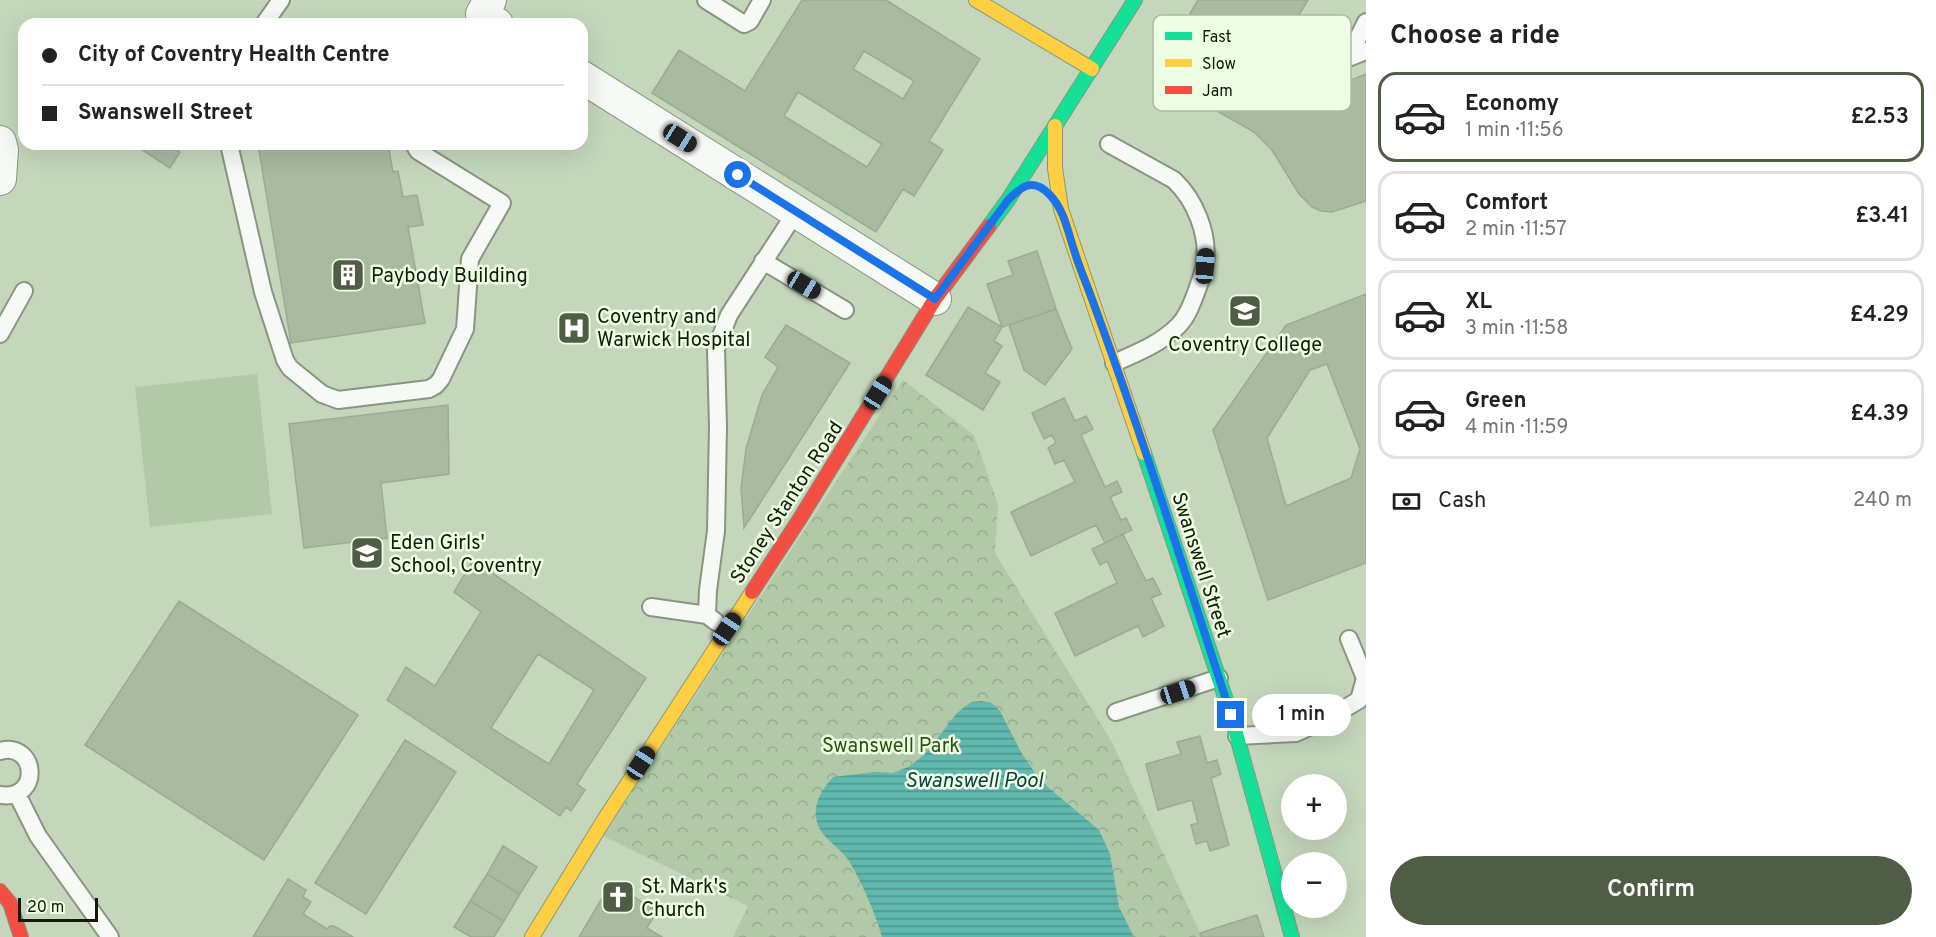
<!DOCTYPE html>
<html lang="en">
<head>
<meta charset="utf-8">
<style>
	body { margin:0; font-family:Overpass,sans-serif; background:#f6f6f6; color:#222; height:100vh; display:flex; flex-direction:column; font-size:22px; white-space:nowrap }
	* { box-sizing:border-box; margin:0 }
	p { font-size:20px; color:#767676 }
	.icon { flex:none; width:33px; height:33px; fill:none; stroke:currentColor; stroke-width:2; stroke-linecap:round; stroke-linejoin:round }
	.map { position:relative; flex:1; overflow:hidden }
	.side { display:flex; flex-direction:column; background:#fff; width:570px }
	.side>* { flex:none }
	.banner { position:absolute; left:18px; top:18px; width:570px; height:132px; border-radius:18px; box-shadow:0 6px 24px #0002; display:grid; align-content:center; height:132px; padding:0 24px; background:#fff }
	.fabs { position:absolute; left:1281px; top:774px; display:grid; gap:12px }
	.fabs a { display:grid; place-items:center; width:66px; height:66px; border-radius:50%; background:#fff; box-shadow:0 6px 24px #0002; font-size:30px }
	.scale { position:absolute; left:18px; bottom:15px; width:80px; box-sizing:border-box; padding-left:6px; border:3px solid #101b09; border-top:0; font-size:16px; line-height:21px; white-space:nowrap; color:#101b09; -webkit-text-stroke:4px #edfee4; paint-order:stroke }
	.end { position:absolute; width:27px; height:27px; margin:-14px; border:8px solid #1a73e8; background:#fff; box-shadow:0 0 0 3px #fff }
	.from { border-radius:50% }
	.bubble { position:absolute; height:42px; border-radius:21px; background:#fff; box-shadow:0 6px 24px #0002; font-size:20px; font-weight:600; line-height:42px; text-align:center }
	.car { position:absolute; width:18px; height:36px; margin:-18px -9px; border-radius:8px; box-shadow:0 0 4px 2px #0007; background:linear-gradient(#222 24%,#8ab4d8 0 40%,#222 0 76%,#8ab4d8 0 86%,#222 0) }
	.banner b { display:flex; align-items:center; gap:21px; height:57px; font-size:22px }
	.banner b+b { border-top:2px solid #e0e0e0 }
	.banner i { width:15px; height:15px; background:#222 }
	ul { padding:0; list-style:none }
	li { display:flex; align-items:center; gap:18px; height:90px; margin:0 12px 9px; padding:0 12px; border:3px solid #e0e0e0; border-radius:18px }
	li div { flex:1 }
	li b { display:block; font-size:22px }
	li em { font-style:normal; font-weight:600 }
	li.current { border-color:#4f5d47 }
	li>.icon { width:54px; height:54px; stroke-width:1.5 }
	h2 { padding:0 24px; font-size:27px; line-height:72px }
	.pay { display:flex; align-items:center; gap:15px; height:66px; padding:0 24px; font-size:22px }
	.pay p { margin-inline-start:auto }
	.cta { display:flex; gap:12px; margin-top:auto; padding:12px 24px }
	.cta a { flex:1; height:69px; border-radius:36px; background:#4f5d47; color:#fff; font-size:24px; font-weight:600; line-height:69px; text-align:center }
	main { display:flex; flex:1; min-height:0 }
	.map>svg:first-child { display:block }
	.park { fill:url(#park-crowns) }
	.pitch { fill:#b1c9a6 }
	.water { fill:url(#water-rules) }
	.building { fill:#a9baa1; stroke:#9baa94; stroke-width:1.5; fill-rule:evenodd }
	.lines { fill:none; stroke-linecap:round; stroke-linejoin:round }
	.lane-casing { stroke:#889681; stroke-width:20 }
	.street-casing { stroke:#889681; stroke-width:34 }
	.fast-casing { stroke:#889681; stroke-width:16 }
	.slow-casing { stroke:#889681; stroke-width:16 }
	.jam-casing { stroke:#889681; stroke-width:16 }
	.lane { stroke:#f6f9f5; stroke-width:16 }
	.street { stroke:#f6f9f5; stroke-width:32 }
	.fast { stroke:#16e098; stroke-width:14 }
	.slow { stroke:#ffcf43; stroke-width:14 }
	.jam { stroke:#f24e42; stroke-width:14 }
	.route { stroke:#1a73e8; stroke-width:8 }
	.labels { text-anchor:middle; stroke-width:5; stroke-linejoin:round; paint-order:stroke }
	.poi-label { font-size:20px; fill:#101b09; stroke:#edfee4; text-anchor:start }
	.street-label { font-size:20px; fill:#101b09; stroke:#edfee4 }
	.park-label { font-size:20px; fill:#2a510d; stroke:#edfee4 }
	.water-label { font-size:21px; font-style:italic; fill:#0a3f40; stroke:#edfee4 }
	.key { fill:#edfee4; stroke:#abbaa2; stroke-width:1.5 }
	.key-label { font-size:16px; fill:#101b09 }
</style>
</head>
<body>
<main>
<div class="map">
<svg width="1366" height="937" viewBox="0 0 1366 937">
	<defs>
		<pattern id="park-crowns" width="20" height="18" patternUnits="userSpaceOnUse" patternTransform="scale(1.5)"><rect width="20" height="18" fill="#b1c9a6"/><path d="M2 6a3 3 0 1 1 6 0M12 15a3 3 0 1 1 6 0" fill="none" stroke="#97ac8e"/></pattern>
		<pattern id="water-rules" width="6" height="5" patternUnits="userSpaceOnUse" patternTransform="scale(1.5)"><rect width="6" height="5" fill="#60b8af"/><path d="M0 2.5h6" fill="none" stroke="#4e958d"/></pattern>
	</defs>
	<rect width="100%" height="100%" fill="#c4d7bb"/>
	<!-- park -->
	<path class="park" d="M903,380L974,435L998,504L995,553L1112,742L1202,937H733L748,906L603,836Z"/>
	<!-- pitch -->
	<path class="pitch" d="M257,374L272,514L150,527L135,387Z"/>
	<!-- water -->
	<path class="water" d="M981,701L992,703L1000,711L1021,752L1035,773L1049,788L1099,830L1110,854L1119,907L1134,937H882C874,910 863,885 849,861C840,847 821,838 817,822C812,804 822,790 833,777L875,772L893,773L910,766L926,753L957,713L971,702Z"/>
	<!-- building -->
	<path class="building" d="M802,0H886L980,59L929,141L943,150L914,196L903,189L876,232L652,93L679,50L745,91ZM864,51L914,81L903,99L853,69ZM798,92L882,144L867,167L784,116Z
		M1198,0H1308L1275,56L1326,90L1366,74V201L1332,212L1321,211L1312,207L1299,194L1272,150L1254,132L1187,94L1197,81L1171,64L1198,21L1188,17Z
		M133,144H168L180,152L170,168Z
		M258,144H388L393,172L398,171L403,197L417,195L423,225L408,227L425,323L291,343Z
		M1037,251L1056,309L1002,327L987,284L1013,275L1008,261Z
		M1366,294V563L1268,600L1213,430L1286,325ZM1327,364L1360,449L1351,478L1286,506L1267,438L1310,370Z
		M968,307L1002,327L994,341L1002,346L985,373L1000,382L983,410L926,375Z
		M1056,309L1072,349L1045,385L1024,370L1009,325Z
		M786,325L850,363L744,528L741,488L746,449L762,395L778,367L765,357Z
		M1064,398L1075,421L1086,416L1093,429L1081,435L1105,487L1117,481L1122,492L1110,497L1121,520L1126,518L1132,530L1105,543L1096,525L1031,556L1011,512L1075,482L1064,460L1055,464L1048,448L1056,443L1052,435L1044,439L1032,413Z
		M448,405L449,474L381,483L387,538L304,548L289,424Z
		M1123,534L1146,581L1153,578L1161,594L1151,598L1164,626L1143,637L1138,626L1075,656L1055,613L1117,583L1107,561L1100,565L1092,549Z
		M473,560L646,678L577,784L585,790L571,811L566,807L560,816L387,700L406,667L435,686L481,612L454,592ZM538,654L594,690L549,764L491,728Z
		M179,601L358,715L264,860L85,745Z
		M1200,736L1207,763L1217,760L1221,774L1211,778L1229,845L1210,851L1207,841L1196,844L1191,825L1198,823L1192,800L1158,810L1146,764L1181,754L1177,742Z
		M405,740L456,772L366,914L315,883Z
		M503,846L537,867L520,894L487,874Z
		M487,874L520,894L504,921L470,901Z
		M288,879L306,890L303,897L311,902L303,914L327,929L330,926H334L353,937H253Z
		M611,883L657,911L647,928L662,937H579Z
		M470,901L504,921L494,937H471L454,927Z
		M1257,915L1264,937H1201L1200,933Z"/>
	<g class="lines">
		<!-- lane casing -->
		<g class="lane-casing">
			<path id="lane" d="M706,0L744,24L750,21L762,0
				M1366,22L1348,58L1366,51
				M264,24L281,0
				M229,144L263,292L285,360L290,368L322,394L338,400L429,389L436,385L441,379L465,329L470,259L502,203L418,151L414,144
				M1109,144L1174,180C1195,200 1209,234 1205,263C1204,272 1200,281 1197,290C1192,303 1188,316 1178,326C1160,344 1137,353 1114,363
				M763,261L845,310
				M0,334L24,291
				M651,607L707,615L716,622
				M707,615L708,590L716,531L718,427L716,349L729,315L796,212
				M1116,712L1219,678
				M1237,736L1296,733L1327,719L1359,700L1365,678L1349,639
				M0,751C37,741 42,801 0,795
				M17,794L38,836L110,937"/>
		</g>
		<!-- street casing -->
		<g class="street-casing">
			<path id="street" d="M490,0L482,14L497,24
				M582,77L935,299
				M0,142L2,150L0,179"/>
		</g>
		<!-- fast casing -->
		<g class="fast-casing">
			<path id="fast" d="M989,226L1008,200L1135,0
				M1144,453L1231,715L1292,937"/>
		</g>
		<!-- slow casing -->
		<g class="slow-casing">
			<path id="slow" d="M976,0L1092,69
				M1055,126V168L1061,209L1144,453
				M532,937L604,820L752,592"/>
		</g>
		<!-- jam casing -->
		<g class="jam-casing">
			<path id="jam" d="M752,592L799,520L935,299L989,226
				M0,891L10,903L21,937"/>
		</g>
		<!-- lane -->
		<use href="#lane" class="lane"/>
		<!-- street -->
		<use href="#street" class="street"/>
		<!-- fast -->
		<use href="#fast" class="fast"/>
		<!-- slow -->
		<use href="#slow" class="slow"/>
		<!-- jam -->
		<use href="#jam" class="jam"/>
	</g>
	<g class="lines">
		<!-- route -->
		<path class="route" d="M738,175L935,299L1008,200C1022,186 1033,177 1050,195C1065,211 1068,233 1075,253C1079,266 1084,278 1089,291C1141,431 1185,573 1231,715"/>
	</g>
	<!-- icons -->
	<defs>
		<g id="building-square" transform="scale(1.725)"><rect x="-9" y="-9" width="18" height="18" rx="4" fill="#4f5d47" stroke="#edfee4"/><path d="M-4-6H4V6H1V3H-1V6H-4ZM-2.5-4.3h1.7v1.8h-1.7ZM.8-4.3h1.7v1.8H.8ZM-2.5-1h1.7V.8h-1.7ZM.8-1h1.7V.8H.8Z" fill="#fff"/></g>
		<g id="university-square" transform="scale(1.725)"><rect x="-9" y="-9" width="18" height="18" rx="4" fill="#4f5d47" stroke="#edfee4"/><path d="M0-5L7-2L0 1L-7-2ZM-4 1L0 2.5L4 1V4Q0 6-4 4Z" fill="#fff"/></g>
		<g id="hospital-square" transform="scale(1.725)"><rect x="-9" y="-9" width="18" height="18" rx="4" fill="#4f5d47" stroke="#edfee4"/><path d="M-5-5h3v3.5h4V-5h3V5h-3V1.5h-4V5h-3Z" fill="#fff"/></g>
		<g id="school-square" transform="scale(1.725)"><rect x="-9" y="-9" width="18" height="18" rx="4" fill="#4f5d47" stroke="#edfee4"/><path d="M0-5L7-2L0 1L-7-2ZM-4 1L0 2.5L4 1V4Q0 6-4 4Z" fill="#fff"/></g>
		<g id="church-square" transform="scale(1.725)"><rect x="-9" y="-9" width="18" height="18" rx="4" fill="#4f5d47" stroke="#edfee4"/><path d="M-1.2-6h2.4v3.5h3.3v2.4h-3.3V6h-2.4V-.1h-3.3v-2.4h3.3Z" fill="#fff"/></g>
	</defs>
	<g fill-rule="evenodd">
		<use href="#building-square" x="348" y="275"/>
		<use href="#university-square" x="1245" y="311"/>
		<use href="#hospital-square" x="574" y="328"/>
		<use href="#school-square" x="367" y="553"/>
		<use href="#church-square" x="618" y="897"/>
	</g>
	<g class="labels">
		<!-- poi labels -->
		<g class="poi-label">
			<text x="371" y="282">Paybody Building</text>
			<text x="597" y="323">Coventry and<tspan x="597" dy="23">Warwick Hospital</tspan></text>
			<text x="1245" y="351" text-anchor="middle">Coventry College</text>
			<text x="390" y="549">Eden Girls'<tspan x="390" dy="23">School, Coventry</tspan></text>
			<text x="641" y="893">St. Mark's<tspan x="641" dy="23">Church</tspan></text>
		</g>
		<!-- street labels -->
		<g class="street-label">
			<text transform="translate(786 502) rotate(-57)" y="7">Stoney Stanton Road</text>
			<text transform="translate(1202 565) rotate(72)" y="7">Swanswell Street</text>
		</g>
		<!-- park labels -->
		<g class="park-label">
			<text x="891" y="752">Swanswell Park</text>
		</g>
		<!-- water labels -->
		<g class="water-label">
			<text x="974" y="787">Swanswell Pool</text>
		</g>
	</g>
	<!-- legend -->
	<rect x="1153" y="15" width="198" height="96" rx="9" class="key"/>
	<rect x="1165" y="32" width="27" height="8" fill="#16e098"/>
	<rect x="1165" y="59" width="27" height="8" fill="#ffcf43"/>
	<rect x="1165" y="86" width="27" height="8" fill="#f24e42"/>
	<g class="key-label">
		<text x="1202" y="42">Fast</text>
		<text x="1202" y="69">Slow</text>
		<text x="1202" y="96">Jam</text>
	</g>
</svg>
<div class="fabs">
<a>+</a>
<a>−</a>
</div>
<div class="scale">20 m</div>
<i class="end from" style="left:738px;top:175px"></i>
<i class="end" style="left:1231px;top:715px"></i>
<div class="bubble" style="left:1252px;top:694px;width:99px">1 min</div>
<i class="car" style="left:680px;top:138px;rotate:122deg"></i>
<i class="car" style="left:1205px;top:266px;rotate:4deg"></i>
<i class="car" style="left:804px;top:285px;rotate:121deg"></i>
<i class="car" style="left:878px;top:393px;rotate:32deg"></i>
<i class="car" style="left:727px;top:629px;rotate:34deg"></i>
<i class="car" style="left:1178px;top:692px;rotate:72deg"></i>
<i class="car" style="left:641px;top:763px;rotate:33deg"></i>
<div class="banner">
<b><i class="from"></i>City of Coventry Health Centre</b>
<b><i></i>Swanswell Street</b>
</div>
</div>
<section class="side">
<h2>Choose a ride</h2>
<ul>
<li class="current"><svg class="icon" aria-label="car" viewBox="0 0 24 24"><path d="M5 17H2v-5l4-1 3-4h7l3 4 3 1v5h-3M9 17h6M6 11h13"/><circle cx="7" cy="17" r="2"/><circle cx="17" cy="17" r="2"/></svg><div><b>Economy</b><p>1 min · 11:56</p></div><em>£2.53</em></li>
<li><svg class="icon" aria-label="car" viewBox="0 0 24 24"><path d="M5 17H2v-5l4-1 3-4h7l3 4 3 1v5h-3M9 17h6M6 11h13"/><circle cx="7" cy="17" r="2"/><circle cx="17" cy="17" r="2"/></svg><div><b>Comfort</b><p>2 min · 11:57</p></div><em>£3.41</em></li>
<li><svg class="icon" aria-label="car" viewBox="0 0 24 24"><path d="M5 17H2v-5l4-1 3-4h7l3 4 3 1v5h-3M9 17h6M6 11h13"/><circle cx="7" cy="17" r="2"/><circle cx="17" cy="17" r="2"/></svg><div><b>XL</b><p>3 min · 11:58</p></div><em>£4.29</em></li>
<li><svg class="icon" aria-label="car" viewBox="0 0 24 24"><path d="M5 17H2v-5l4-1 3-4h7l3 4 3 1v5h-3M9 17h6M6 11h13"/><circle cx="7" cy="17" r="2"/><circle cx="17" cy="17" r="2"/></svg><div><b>Green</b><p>4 min · 11:59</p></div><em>£4.39</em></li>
</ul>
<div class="pay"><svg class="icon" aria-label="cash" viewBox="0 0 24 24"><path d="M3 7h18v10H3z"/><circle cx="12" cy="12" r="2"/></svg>Cash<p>240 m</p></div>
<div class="cta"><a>Confirm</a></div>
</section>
</main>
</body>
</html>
